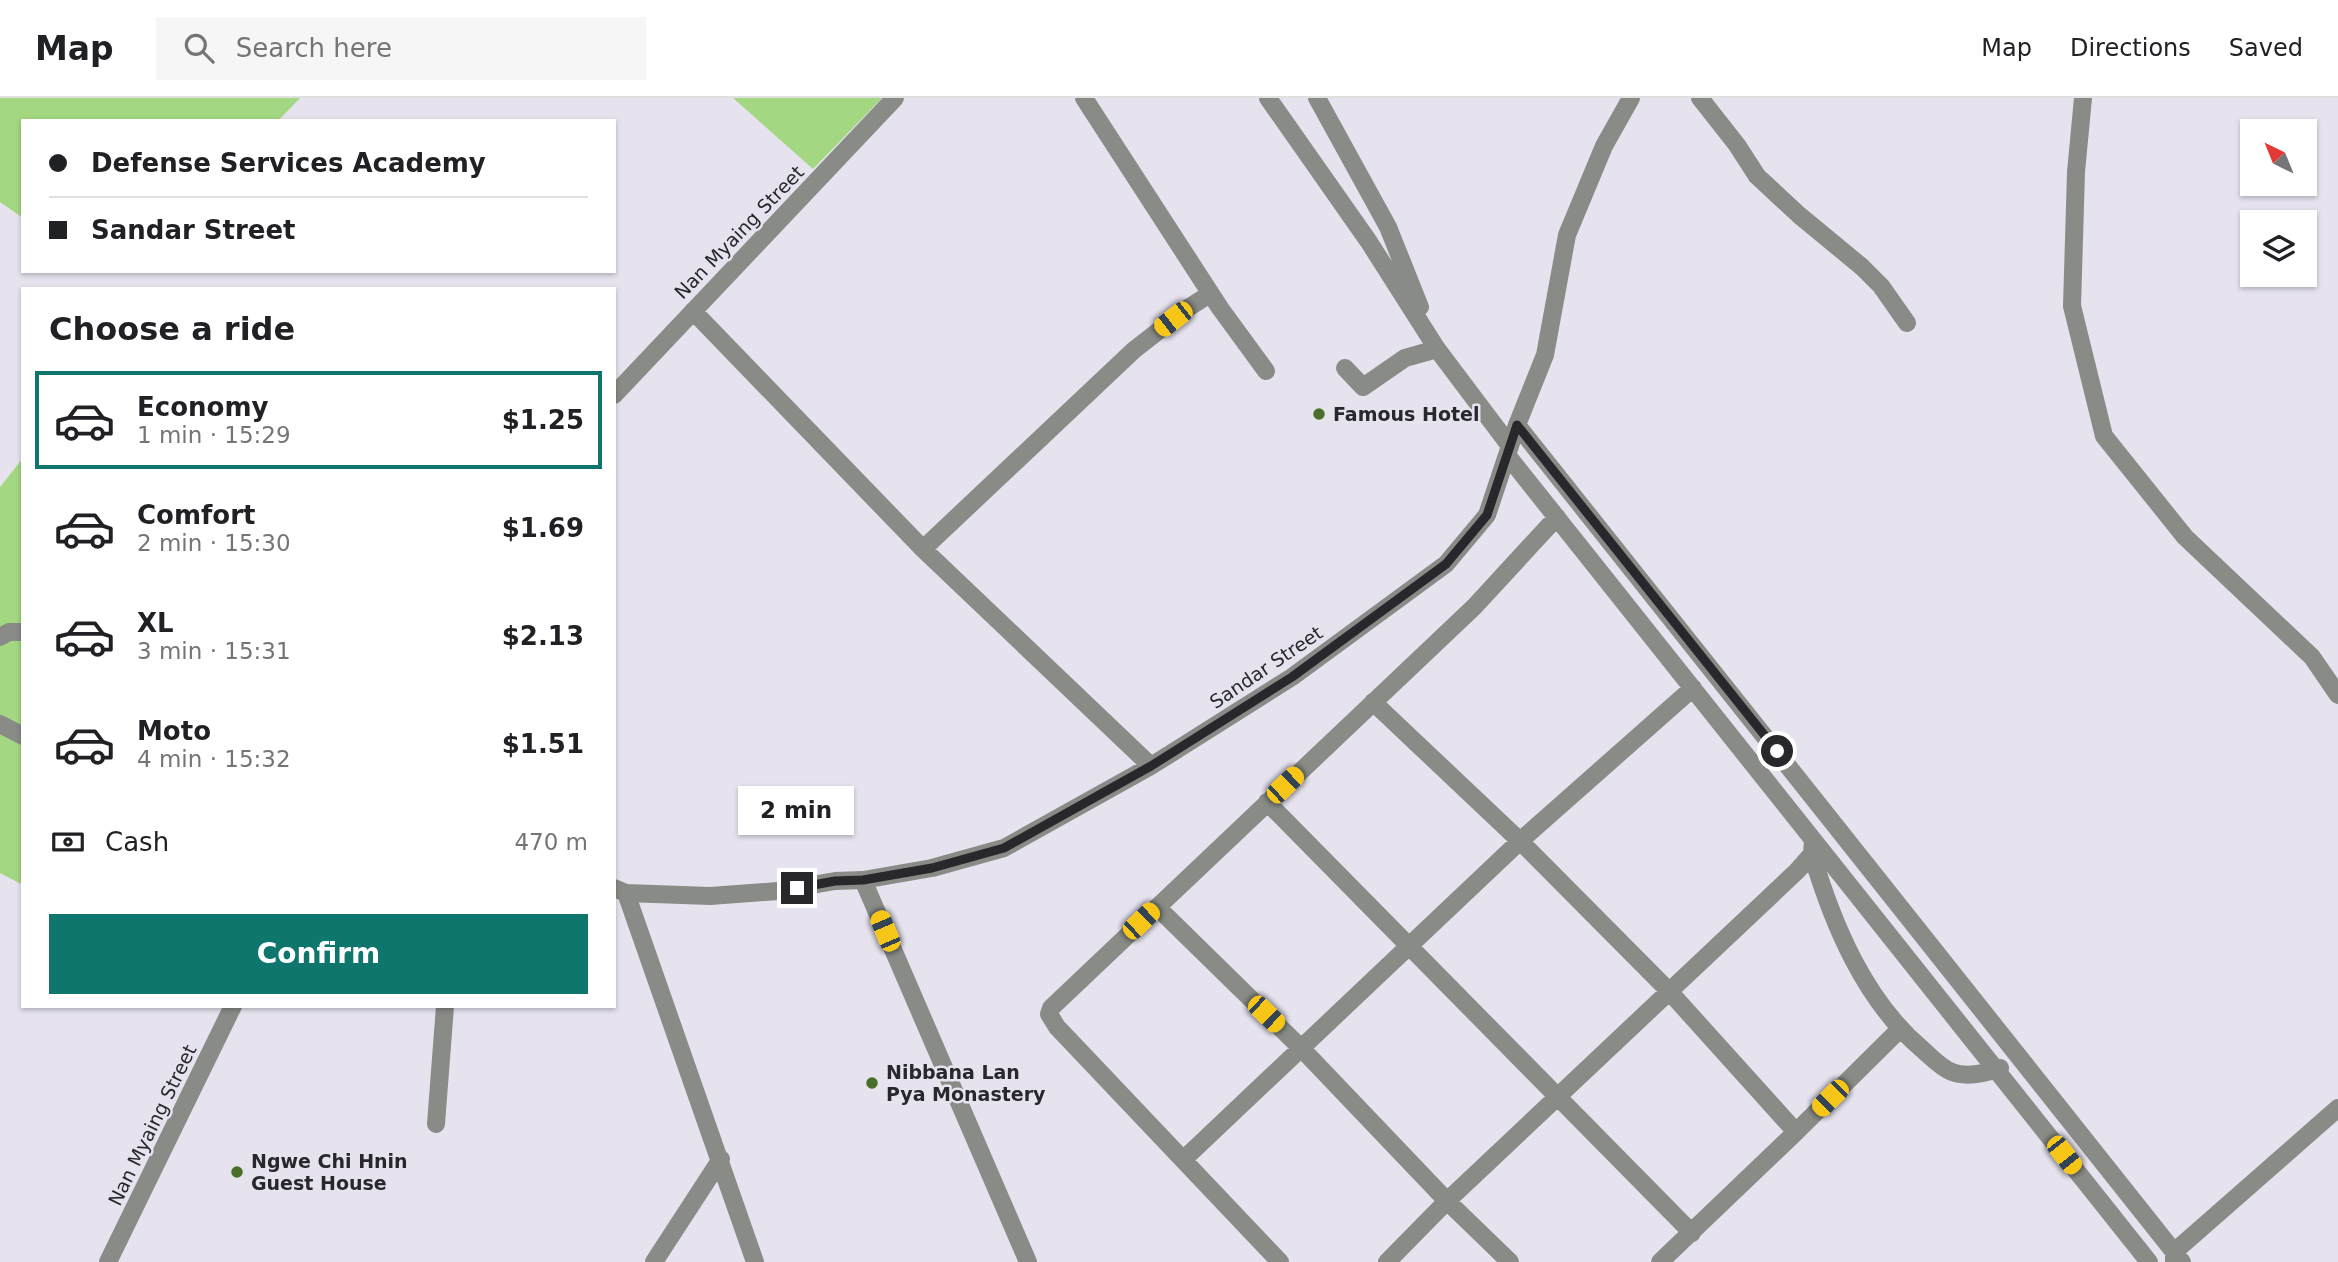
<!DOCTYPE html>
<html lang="en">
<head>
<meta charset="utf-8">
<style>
	body { margin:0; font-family:"DejaVu Sans",sans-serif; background:#f6f6f6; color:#202124; height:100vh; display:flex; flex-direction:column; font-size:26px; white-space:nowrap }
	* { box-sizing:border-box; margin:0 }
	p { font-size:23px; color:#757577 }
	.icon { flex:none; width:38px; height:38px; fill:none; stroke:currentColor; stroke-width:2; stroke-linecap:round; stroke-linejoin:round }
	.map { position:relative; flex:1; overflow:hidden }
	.side { position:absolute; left:21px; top:189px; width:595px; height:721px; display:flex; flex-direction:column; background:#fff; border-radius:0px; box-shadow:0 2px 5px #0004 }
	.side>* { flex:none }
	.banner { position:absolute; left:21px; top:21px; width:595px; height:154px; border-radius:0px; box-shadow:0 2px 5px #0004; display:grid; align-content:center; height:154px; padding:0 28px; background:#fff }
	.needle { width:46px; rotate:317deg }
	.controls { position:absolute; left:2240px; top:21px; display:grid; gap:14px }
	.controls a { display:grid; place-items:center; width:77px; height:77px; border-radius:0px; background:#fff; box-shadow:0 2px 5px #0004; font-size:35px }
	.end { position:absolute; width:32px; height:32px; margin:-16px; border:9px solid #28272b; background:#fff; box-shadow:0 0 0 4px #fff }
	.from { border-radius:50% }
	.bubble { position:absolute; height:49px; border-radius:0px; background:#fff; box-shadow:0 2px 5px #0004; font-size:23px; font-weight:700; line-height:49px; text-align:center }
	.car { position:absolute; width:21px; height:42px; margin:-21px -10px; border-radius:9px; box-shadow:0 0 5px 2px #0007; background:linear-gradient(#f5c518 24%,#345 0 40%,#f5c518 0 76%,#345 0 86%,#f5c518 0) }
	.banner b { display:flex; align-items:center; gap:24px; height:66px; font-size:26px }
	.banner b+b { border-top:2px solid #e0e0e0 }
	.banner i { width:18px; height:18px; background:#202124 }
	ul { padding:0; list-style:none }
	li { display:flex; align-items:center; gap:21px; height:98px; margin:0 14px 10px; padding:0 14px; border:4px solid transparent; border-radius:0px }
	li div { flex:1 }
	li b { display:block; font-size:26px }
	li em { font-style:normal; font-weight:700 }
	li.on { border-color:#0f766e }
	li>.icon { width:63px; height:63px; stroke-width:1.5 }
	h2 { padding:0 28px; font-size:32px; line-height:84px }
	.pay { display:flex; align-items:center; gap:18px; height:77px; padding:0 28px; font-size:26px }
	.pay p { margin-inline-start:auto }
	.button { display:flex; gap:14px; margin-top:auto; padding:14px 28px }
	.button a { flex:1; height:80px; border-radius:0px; background:#0f766e; color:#fff; font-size:28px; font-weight:700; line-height:80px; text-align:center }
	header { display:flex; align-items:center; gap:42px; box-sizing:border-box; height:98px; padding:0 35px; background:#fff; border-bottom:2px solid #e0e0e0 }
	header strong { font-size:33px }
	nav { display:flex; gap:38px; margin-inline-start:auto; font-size:24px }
	.search { width:490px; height:63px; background:#f6f6f6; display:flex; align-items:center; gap:18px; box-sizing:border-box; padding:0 24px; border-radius:0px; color:#757577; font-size:26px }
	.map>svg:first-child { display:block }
	.green { fill:#a4d781 }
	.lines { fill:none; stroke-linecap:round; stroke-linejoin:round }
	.minor { stroke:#888b86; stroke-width:18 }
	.route { stroke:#28272b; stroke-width:9 }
	.poi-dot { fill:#486e29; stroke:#e6e3ef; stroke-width:2.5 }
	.labels { text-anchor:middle; stroke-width:5; stroke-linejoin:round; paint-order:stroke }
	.street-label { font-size:19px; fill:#28272b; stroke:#e6e3ef }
	.poi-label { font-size:19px; font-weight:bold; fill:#28272b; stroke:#e6e3ef; text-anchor:start }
</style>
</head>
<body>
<header>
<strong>Map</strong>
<div class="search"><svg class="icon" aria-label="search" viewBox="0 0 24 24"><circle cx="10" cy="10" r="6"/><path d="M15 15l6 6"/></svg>Search here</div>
<nav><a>Map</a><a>Directions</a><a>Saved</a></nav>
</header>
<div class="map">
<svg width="2338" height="1164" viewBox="0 0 2338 1164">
	<rect width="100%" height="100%" fill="#e6e3ef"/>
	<!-- green -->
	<path class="green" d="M0,0H300L278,23H23V120L0,104Z
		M733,0H882L813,71Z
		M23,360V787L0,775V389Z"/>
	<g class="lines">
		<!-- minor -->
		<path class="minor" d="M1084,0L1220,210L1266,273
			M1268,0L1369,144L1437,251L1510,348
			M1317,0L1388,129L1420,209
			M1700,0L1737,47L1757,78L1799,117L1862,169L1881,188L1907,225
			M2083,0L2076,74L2072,208L2104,338L2185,439L2312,559L2338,597
			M693,213L923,451L1151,668
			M1345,270L1363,289L1405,260L1437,251
			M614,297L895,0
			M1517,327L2182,1164
			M1507,357L2149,1164
			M923,451L1134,252L1188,210L1210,196
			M0,539L9,534H23
			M1373,604L1520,743L1668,892L1796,1034
			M0,626L23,638
			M1267,704L1692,1135
			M1812,756C1833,827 1865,903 1922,951C1931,959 1941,970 1952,974C1967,980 1986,975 2000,970
			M863,782L1028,1164
			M614,790L626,795L710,798L778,793L835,783L863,782L932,770L1004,750L1151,668L1292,579L1446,466L1487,417L1517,327L1545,257L1567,137L1604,48L1631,0
			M626,795L755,1164
			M1157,809L1302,951L1447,1103L1510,1164
			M436,1026L445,908
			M1184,1061L1520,743L1693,590
			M108,1164L233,908
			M654,1164L721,1061
			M1280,1164L1057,929L1049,916L1051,910L1474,509L1557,419
			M1387,1164L1447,1103L1797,773L1812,756L1813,742
			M1660,1164L1796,1034L1899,932
			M2174,1164V1154L2338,1010"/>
	</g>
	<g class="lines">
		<!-- route -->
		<path class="route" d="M797,790L835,783L863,782L932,770L1004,750L1151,668L1292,579L1446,466L1487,417L1517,327L1777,653"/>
	</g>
	<!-- markers -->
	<g class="poi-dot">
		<circle cx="1319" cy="316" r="7"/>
		<circle cx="872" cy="985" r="7"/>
		<circle cx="237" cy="1074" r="7"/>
	</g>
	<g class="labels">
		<!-- street labels -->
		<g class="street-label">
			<text transform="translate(739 134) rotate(-46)" y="7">Nan Myaing Street</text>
			<text transform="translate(1266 569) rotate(-34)" y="7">Sandar Street</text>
			<text transform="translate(152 1027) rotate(-64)" y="7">Nan Myaing Street</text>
		</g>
		<!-- poi labels -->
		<g class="poi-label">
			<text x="1333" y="323">Famous Hotel</text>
			<text x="886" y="981">Nibbana Lan<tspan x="886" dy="22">Pya Monastery</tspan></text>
			<text x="251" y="1070">Ngwe Chi Hnin<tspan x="251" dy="22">Guest House</tspan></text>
		</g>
	</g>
</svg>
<div class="controls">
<a><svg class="needle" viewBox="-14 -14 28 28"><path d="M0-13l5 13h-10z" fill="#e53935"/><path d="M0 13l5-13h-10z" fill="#757577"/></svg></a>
<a><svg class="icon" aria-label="layers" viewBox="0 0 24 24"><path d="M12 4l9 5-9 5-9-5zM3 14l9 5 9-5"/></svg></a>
</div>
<i class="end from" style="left:1777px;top:653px"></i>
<i class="end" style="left:797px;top:790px"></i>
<div class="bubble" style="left:738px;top:688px;width:116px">2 min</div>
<i class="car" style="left:1173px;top:221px;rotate:232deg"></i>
<i class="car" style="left:1285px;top:687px;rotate:46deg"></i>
<i class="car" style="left:1141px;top:823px;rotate:46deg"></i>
<i class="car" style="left:885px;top:833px;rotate:337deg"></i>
<i class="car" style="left:1266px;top:916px;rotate:134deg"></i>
<i class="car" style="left:1830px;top:1000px;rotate:225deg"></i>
<i class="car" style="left:2064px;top:1057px;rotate:142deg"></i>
<div class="banner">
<b><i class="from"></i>Defense Services Academy</b>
<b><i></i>Sandar Street</b>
</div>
<section class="side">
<h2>Choose a ride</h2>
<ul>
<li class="on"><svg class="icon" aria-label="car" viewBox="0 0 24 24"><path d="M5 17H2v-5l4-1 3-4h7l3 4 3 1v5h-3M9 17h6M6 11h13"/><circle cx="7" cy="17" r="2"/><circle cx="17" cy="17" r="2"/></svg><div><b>Economy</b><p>1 min · 15:29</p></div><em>$1.25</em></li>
<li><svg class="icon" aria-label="car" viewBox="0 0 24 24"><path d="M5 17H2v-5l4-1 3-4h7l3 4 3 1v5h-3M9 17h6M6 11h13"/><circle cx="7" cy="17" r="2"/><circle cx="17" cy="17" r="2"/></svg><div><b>Comfort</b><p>2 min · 15:30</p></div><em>$1.69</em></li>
<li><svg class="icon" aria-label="car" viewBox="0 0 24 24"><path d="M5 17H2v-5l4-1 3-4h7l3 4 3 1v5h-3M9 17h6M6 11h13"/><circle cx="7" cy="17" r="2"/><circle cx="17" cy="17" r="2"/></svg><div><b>XL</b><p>3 min · 15:31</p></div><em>$2.13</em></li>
<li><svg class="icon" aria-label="car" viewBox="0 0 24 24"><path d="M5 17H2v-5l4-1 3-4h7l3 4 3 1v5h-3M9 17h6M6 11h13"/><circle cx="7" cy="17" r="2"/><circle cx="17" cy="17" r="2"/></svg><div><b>Moto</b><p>4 min · 15:32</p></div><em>$1.51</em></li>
</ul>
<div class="pay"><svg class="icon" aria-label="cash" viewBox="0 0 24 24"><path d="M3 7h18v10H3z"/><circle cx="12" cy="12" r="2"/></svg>Cash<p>470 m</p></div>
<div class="button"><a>Confirm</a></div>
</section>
</div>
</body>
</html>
